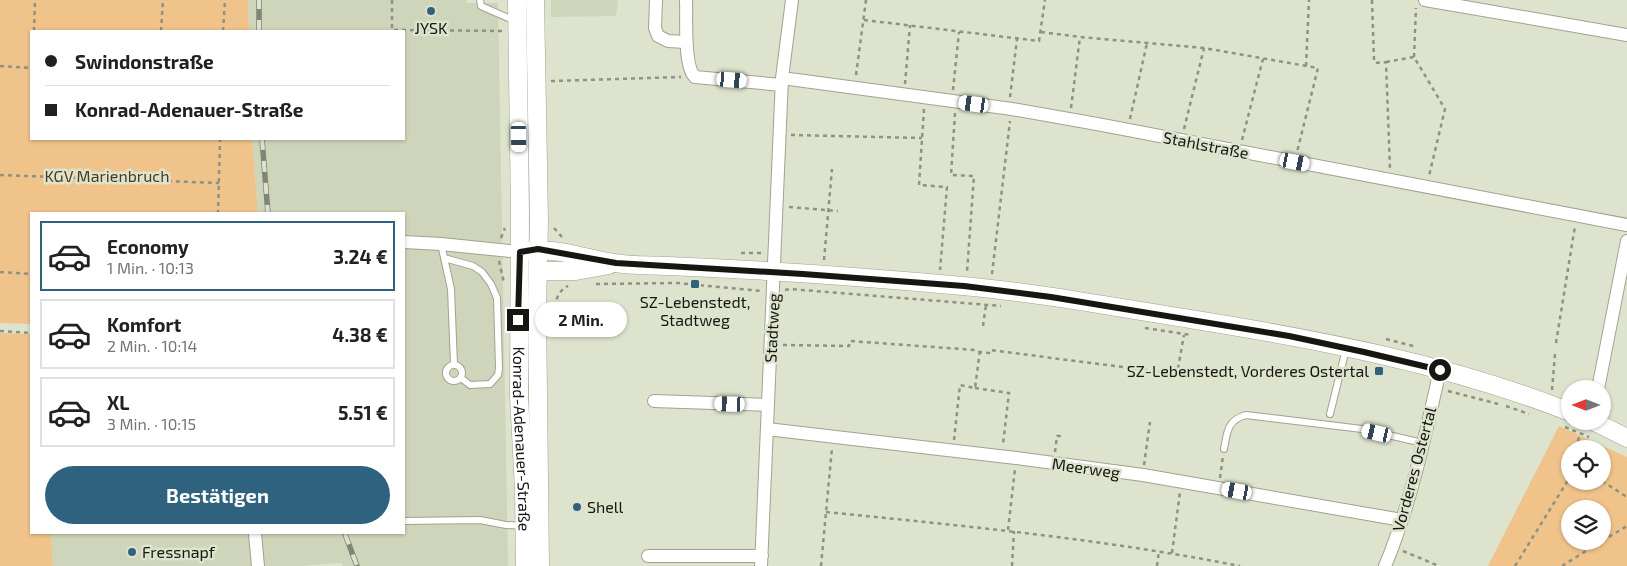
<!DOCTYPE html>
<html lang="de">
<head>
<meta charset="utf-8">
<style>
	body { margin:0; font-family:"Exo 2",sans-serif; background:#f2f2f2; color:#202124; height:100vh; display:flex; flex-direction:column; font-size:19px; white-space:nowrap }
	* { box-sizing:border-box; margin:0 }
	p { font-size:16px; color:#757577 }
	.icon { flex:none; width:28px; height:28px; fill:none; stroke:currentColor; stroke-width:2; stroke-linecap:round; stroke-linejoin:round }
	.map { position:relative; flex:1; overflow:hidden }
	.details { position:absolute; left:30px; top:212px; width:375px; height:322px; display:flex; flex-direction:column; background:#fff; border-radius:0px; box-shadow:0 1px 4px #0004 }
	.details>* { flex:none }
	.banner { position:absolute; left:30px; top:30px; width:375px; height:110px; border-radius:0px; box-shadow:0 1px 4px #0004; display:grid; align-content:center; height:110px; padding:0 15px; background:#fff }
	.needle { width:32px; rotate:270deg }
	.fabs { position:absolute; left:1561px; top:380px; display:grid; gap:10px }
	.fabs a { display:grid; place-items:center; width:50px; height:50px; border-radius:50%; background:#fff; box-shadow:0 1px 4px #0004; font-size:25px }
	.end { position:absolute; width:22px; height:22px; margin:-11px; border:6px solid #151710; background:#fff; box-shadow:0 0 0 2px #fff }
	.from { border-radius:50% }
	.bubble { position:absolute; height:35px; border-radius:18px; background:#fff; box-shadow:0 1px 4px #0004; font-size:16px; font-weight:700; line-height:35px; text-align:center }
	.car { position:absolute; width:15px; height:30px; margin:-15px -8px; border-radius:6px; box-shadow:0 0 4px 1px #0007; background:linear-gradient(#fff 24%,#345 0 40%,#fff 0 76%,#345 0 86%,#fff 0) }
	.banner b { display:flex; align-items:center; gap:18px; height:48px; font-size:19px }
	.banner b+b { border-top:1px solid #e0e0e0 }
	.banner i { width:12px; height:12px; background:#202124 }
	ul { padding:9px 0 0; list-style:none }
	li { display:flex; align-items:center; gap:15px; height:70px; margin:0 10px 8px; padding:0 5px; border:2px solid #e0e0e0; border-radius:0px }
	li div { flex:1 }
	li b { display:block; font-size:19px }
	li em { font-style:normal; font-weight:700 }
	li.current { border-color:#2e627e }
	li>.icon { width:45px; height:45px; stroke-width:1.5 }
	.primary-button { display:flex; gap:10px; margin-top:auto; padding:10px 15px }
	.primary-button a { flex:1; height:58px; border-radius:30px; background:#2e627e; color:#fff; font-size:20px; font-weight:700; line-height:58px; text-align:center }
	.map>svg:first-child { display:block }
	.built { fill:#cfd5bb }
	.green { fill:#f0c38b; fill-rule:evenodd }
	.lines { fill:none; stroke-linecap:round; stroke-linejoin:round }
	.lane-casing { stroke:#9fa390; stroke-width:8 }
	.street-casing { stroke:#9fa390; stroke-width:14 }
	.secondary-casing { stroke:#9fa390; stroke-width:19 }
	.path { stroke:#8e9282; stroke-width:2.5; stroke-dasharray:4 4; stroke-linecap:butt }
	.lane { stroke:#fff; stroke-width:6 }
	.street { stroke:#fff; stroke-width:12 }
	.secondary { stroke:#fff; stroke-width:18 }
	.rail-casing { stroke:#818577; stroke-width:5.5 }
	.rail { stroke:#dee3ce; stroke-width:4; stroke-dasharray:11; stroke-linecap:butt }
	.route { stroke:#151710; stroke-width:6 }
	.poi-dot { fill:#2e627e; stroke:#dee3ce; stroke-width:2 }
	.labels { text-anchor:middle; stroke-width:5; stroke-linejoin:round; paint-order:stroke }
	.poi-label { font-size:16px; fill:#151710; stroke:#dee3ce }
	.street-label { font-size:16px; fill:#151710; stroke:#dee3ce }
	.park-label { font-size:16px; fill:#503a1c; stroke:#dee3ce }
</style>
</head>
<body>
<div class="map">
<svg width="1627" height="566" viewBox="0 0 1627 566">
	<rect width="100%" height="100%" fill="#dee3ce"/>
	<!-- built -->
	<path class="built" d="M248,0H466V3H498L508,566H343L341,563L300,566H53L51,534H404V214H258L252,139H404V31H249Z
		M551,0H618L616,16L551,17Z"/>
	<!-- green -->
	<path class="green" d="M0,0H248L249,31H31V139H252L258,214H31V324L0,323Z
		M0,333L31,334V534H51L53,566H0Z
		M1559,426L1627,457V566H1488ZM1570,449H1602V481H1570ZM1570,509H1602V541H1570Z"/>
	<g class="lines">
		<!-- lane casing -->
		<g class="lane-casing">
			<path id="lane" d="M480,0L481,6L515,21
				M441,244L451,289L454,364
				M444,258L473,266L482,272L491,284L497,298L499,368L498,375L490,384L470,385L461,378
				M446 373a8 8 0 1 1 16 0a8 8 0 1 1-16 0Z
				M1330,414L1346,349
				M1224,449C1227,433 1227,420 1246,415L1362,429L1423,443
				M404,521L480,520L506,525L524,526"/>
		</g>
		<!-- street casing -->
		<g class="street-casing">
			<path id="street" d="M656,0L655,28L658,36L668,41L686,42
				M686,0C687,17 683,66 695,77L782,85
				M1425,0L1627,35
				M782,78L1012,109L1097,124L1627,225
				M404,242L441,244L520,252
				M1598,389L1627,241
				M654,401L768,405
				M767,429L1016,458L1143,475L1402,520
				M255,534L258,566
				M648,556H762
				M761,566L782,78L792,0
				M1385,566C1411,504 1425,436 1440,370"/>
		</g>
		<!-- secondary casing -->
		<g class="secondary-casing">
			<g id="secondary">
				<path id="s1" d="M517,0L520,213L519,396L524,490L525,566"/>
				<path d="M535,0L539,220L537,309L540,566"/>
				<path d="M520,252C556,246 580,258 615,263C632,266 651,265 668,266C766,270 865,277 963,286C1041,293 1118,308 1196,320C1321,340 1451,365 1570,412"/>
				<path d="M538,271H576L609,265"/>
				<path d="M1593,421L1627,438"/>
			</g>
		</g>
		<!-- path -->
		<path class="path" d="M392,0V30L505,31
			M1372,0L1374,60L1375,63L1386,62L1390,169
			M864,20L1039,41L1045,0
			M34,31L35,0
			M161,31L163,0
			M223,31L225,0
			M1041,32L1080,37L1204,48L1318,68L1297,152
			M1414,57L1416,8
			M1386,62L1414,57L1445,109L1429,176
			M0,66L31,68
			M1306,66L1309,0
			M856,75L866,0
			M551,81L681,77
			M905,84L910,25
			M953,90L959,32
			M1010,97L1017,39
			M1071,108L1080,37
			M924,109L919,185L947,187L940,270
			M955,113L951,175L974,176L967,272
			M1130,119L1147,43
			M1184,129L1204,48
			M791,135L922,138
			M1242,140L1263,59
			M0,175L219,183
			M789,207L838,211
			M218,214L220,139
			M554,228L562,237
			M501,238L505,228
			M741,253H763
			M824,260L832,169
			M499,261L504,283
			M0,272L31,274
			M992,274L1010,121
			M596,284L677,283L762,291
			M785,290L790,289L1001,306
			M553,315C555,303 557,291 568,286
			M983,326L986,305
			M1145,328L1191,335
			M0,331L31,333
			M1386,339L1417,347
			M1556,343L1575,226
			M783,345L849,346L850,341L975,350L980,352L989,353L990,350L1177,374L1184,335
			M975,388L1009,393L1003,444
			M1552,390L1555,354
			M1448,391L1498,404
			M1602,405L1605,406L1610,412
			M1506,406L1529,414
			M1565,427L1589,437
			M954,440L960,385L975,388L980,350
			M1578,449V440L1581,434
			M1055,452L1057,436H1062
			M1144,465L1150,422
			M1220,478L1223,456
			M1602,481L1627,497
			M826,512C965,526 1103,539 1240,566
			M1008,530L1015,469
			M1602,541L1627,526
			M1403,551L1439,566
			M1172,553L1180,492
			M821,566L832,448
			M1012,566L1014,531
			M1157,566L1159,550
			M1515,566L1570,477
			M1562,566L1602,541"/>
		<!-- lane -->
		<use href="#lane" class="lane"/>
		<!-- street -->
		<use href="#street" class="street"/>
		<!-- secondary -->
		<use href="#secondary" class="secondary"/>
		<!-- rail casing -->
		<g class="rail-casing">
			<path id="rail" d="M259,31V0
				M262,139L268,214
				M345,534L357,566"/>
		</g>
		<!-- rail -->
		<use href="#rail" class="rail"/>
	</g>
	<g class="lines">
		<!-- route -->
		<path class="route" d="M518,320L520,252L538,249L616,263L803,274L964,286L1051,297L1289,336L1364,352L1440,370"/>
	</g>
	<!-- markers -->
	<g class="poi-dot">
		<circle cx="431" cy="11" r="5"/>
		<rect x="690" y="279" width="10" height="10" rx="2.5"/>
		<rect x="1374" y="366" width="10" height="10" rx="2.5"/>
		<circle cx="577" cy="507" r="5"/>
		<circle cx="132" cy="552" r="5"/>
	</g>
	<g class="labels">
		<!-- poi labels -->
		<g class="poi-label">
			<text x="431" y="34">JYSK</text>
			<text x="695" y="308">SZ-Lebenstedt,<tspan x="695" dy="18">Stadtweg</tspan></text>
			<text x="1369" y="377" text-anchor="end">SZ-Lebenstedt, Vorderes Ostertal</text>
			<text x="587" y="513" text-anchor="start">Shell</text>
			<text x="142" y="558" text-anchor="start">Fressnapf</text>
		</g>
		<!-- street labels -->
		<g class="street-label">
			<text transform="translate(1206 145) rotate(11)" y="6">Stahlstraße</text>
			<text transform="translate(772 328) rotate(-87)" y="6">Stadtweg</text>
			<text dy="6" stroke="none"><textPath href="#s1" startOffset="439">Konrad-Adenauer-Straße</textPath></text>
			<text transform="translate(1086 468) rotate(8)" y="6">Meerweg</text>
			<text transform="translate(1414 469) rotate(-75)" y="6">Vorderes Ostertal</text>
		</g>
		<!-- park labels -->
		<g class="park-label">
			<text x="107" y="182">KGV Marienbruch</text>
		</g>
	</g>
</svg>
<div class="fabs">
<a><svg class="needle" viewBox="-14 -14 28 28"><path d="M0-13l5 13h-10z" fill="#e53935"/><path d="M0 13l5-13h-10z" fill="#757577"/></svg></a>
<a><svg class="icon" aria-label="locate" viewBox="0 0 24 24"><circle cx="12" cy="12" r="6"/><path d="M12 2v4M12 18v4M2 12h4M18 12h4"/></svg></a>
<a><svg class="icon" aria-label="layers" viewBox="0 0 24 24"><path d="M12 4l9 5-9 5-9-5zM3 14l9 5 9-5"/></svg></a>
</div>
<i class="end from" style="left:1440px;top:370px"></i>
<i class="end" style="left:518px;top:320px"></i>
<div class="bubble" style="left:535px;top:302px;width:92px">2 Min.</div>
<i class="car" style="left:732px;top:80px;rotate:95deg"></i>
<i class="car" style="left:974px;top:104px;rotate:278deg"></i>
<i class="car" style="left:519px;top:137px;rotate:179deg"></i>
<i class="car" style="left:1295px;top:162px;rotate:101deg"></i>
<i class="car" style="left:730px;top:404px;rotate:272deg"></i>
<i class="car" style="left:1377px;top:433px;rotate:283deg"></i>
<i class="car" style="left:1237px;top:491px;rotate:280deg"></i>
<div class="banner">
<b><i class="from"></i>Swindonstraße</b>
<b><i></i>Konrad-Adenauer-Straße</b>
</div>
<section class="details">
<ul>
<li class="current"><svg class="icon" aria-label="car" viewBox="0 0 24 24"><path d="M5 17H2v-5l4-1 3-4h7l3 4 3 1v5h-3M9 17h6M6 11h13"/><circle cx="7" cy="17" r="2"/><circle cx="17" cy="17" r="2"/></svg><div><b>Economy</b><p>1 Min. · 10:13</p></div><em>3.24 €</em></li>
<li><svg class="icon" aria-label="car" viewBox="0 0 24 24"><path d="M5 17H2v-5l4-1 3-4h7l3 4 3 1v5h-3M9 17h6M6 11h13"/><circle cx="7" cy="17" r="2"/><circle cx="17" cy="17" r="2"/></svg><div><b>Komfort</b><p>2 Min. · 10:14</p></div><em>4.38 €</em></li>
<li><svg class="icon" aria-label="car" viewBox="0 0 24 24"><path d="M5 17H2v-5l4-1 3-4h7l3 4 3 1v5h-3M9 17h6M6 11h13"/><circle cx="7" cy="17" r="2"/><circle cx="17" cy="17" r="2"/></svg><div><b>XL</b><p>3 Min. · 10:15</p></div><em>5.51 €</em></li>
</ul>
<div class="primary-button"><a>Bestätigen</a></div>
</section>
</div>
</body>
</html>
